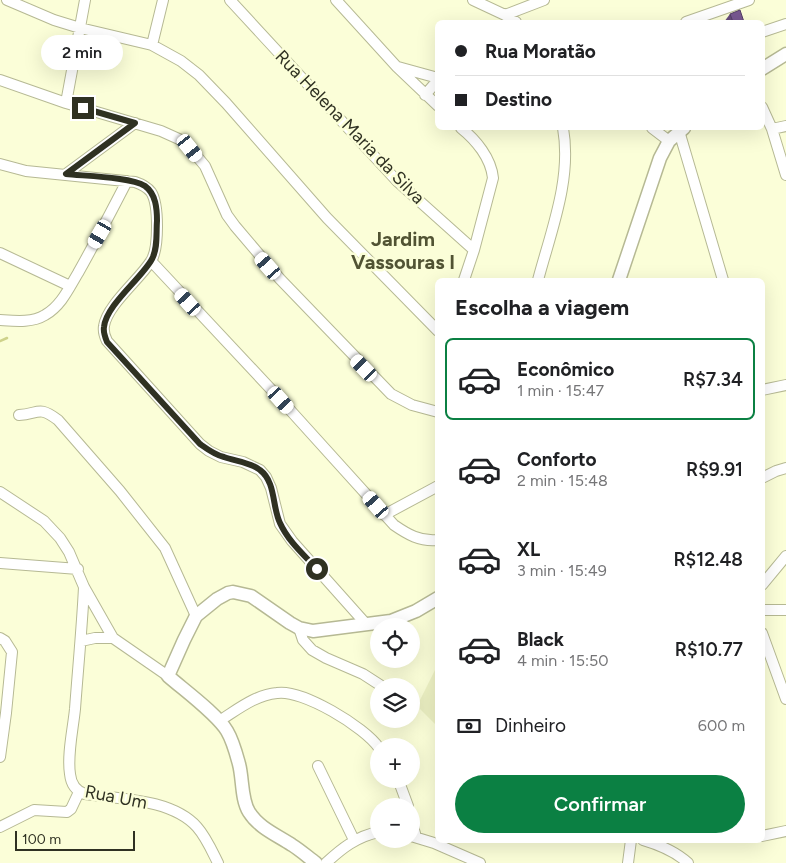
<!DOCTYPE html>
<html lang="pt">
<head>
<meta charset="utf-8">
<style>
	body { margin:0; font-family:Figtree,sans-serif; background:#f6f6f6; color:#202124; height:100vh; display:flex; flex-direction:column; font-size:19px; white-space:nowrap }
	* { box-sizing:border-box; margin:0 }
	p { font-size:16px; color:#757577 }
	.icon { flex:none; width:28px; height:28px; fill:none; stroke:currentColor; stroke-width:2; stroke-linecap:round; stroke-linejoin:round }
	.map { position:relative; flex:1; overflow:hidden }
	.drawer { position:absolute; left:435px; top:278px; width:330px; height:565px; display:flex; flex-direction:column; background:#fff; border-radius:8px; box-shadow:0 5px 20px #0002 }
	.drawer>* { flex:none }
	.top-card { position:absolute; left:435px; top:20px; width:330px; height:110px; border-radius:8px; box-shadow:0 5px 20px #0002; display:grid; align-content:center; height:110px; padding:0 20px; background:#fff }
	.buttons { position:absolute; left:370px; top:618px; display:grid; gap:10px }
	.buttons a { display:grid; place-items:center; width:50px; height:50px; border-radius:50%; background:#fff; box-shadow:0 5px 20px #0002; font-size:25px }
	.scale { position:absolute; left:15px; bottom:12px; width:120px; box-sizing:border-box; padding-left:5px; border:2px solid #2f3122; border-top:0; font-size:14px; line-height:18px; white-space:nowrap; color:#2f3122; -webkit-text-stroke:4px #fbfed8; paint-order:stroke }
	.end { position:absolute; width:22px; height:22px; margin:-11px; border:6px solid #2f3122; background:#fff; box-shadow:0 0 0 2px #fff }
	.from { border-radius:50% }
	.bubble { position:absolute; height:35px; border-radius:18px; background:#fff; box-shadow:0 5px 20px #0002; font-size:16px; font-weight:600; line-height:35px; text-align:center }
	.car { position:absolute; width:15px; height:30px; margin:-15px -8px; border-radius:6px; box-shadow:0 0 4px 1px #0007; background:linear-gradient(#fff 24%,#345 0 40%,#fff 0 76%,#345 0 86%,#fff 0) }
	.top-card b { display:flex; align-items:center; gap:18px; height:48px; font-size:19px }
	.top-card b+b { border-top:1px solid #e0e0e0 }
	.top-card i { width:12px; height:12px; background:#202124 }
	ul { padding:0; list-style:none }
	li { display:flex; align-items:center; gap:15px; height:82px; margin:0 10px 8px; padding:0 10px; border:2px solid transparent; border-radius:8px }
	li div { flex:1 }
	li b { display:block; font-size:19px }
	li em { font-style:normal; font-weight:600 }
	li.selected { border-color:#0b8043 }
	li>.icon { width:45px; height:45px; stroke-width:1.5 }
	h2 { padding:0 20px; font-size:22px; line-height:60px }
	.pay { display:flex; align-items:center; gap:12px; height:55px; padding:0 20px; font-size:19px }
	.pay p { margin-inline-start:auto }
	.cta { display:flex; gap:10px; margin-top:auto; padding:10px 20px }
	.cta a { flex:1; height:58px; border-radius:30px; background:#0b8043; color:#fff; font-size:20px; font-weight:600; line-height:58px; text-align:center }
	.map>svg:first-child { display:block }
	.built { fill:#eef2c4 }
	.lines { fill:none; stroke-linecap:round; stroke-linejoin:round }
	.stream { stroke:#ced28a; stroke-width:2.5 }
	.minor-casing { stroke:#b6b994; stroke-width:12 }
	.tertiary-casing { stroke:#b6b994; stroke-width:15 }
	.minor { stroke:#fff; stroke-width:10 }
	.tertiary { stroke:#fff; stroke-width:12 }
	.wall { fill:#664b7c }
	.building { fill:#775790; stroke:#533d65 }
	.route { stroke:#2f3122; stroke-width:6 }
	.labels { text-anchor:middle; stroke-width:5; stroke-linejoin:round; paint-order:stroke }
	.street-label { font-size:18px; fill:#2f3122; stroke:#fbfed8 }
	.quarter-label { font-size:20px; font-weight:bold; fill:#515333; stroke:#fbfed8 }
</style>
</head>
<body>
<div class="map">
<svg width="786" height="863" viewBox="0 0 786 863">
	<rect width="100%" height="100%" fill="#fbfed8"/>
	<!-- built -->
	<path class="built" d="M437,666V726L417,706Z"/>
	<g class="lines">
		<!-- stream -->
		<path class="stream" d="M0,341L7,338"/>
		<!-- minor casing -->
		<g class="minor-casing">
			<path id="minor" d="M7,0L54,20L80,28L152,45L181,61L199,75L226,103L327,218L438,331
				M230,0L397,181L474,250
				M336,0L397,67L438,106
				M473,0L505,15L516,22
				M505,15L544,0
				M686,22L749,0
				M762,32L786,24
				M152,45L163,0
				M398,67L438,78
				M0,80L66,103L161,131L181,140L190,148L205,166L227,215L235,226L280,279L391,394L412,405L438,412
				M425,95L438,80
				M66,103L85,0
				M762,107L772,129L786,175
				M461,128C476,140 491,158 493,178L474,250L464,280
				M652,128L669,141
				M772,129L786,126
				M679,131L723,280
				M0,164L26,171L135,182C141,184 147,187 151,192C159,204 159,249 151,261C140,279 107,305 104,326C103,332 105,337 107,341L200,444L209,451L221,457L243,462L260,470L266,477L271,488L280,524L292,541L366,624
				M66,174L135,123
				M0,253L70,286
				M151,261L281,400L394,525C407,534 420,542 438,540
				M538,280C551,231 572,179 563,128
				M0,320C15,321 32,323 45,315C61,306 69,288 78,273C95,243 111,212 127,181
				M762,390L786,385
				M19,415C39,414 38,405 58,420L120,491L165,548L196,616
				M762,478L776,471L786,468
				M0,492L44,521L60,538L69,552L84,587L113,638L168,676
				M384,515L438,486
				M0,563L78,569
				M762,585L786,556
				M84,587C82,628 78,668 75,709C73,729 67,755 70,774C71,784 76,791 85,794C120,799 172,799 197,827C206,837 212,851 218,863
				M762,610H786
				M299,628L303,640L312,650L326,658L363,674L380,685
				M762,633L786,699
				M0,638L5,641L12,652L6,713L0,757
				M81,641L95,638H113
				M219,721C237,710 255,695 277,693C302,689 365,727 379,748
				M318,766L354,840
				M398,779L408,806
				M411,819L416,837
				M0,827L34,810L67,812L71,809L79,792
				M411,836L434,843L480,863
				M762,836L786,831
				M643,840C660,845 675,851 688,863
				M326,863C341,849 357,836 379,832
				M628,863L631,840"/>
		</g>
		<!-- tertiary casing -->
		<g class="tertiary-casing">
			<path id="tertiary" d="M762,69L786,54
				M619,280L660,158L669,141L684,128
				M316,863C308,857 300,850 292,845C277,835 259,828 249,812C241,799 243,779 239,764C236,753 233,741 227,731C217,714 184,690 168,676L184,640L196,616L217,599L228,593L233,592L251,596L290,623L299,628L313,631L391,621L416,611L438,598"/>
		</g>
		<!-- minor -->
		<use href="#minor" class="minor"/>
		<!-- tertiary -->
		<use href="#tertiary" class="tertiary"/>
	</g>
	<!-- wall -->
	<path class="wall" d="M730,14L744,22H724Z"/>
	<!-- building -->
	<path class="building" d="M740,10L744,22H733L730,14Z"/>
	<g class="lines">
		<!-- route -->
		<path class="route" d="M83,108L135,123L66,174C83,176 132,177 145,186C156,194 157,209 157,221C156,233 158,248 152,259C142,278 106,305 104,327C103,332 105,337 107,342L200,444C207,449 215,455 224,457C235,461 250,462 260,470C276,482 272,507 280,523C288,541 304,555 317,569"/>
	</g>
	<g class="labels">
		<!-- street labels -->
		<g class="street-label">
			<text transform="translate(350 127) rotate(46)" y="6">Rua Helena Maria da Silva</text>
			<text transform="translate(116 797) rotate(11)" y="6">Rua Um</text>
		</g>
		<!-- quarter labels -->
		<g class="quarter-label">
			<text x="403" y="246">Jardim<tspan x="403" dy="23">Vassouras I</tspan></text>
		</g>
	</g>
</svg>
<div class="buttons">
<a><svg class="icon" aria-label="locate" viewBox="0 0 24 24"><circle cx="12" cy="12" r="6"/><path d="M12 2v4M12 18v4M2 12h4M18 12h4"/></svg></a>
<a><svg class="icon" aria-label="layers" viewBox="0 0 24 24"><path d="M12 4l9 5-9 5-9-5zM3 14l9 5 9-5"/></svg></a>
<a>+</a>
<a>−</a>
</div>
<div class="scale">100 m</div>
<i class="end from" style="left:317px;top:569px"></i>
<i class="end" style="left:83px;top:108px"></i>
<div class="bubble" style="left:41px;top:35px;width:82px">2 min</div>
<i class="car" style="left:190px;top:148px;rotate:141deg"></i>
<i class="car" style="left:100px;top:234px;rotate:210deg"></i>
<i class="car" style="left:268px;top:266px;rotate:319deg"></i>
<i class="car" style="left:188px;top:302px;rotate:318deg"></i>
<i class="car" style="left:364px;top:368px;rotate:316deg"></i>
<i class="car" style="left:281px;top:400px;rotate:138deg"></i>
<i class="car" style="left:376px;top:505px;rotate:319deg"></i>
<div class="top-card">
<b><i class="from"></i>Rua Moratão</b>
<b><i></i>Destino</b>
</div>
<section class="drawer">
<h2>Escolha a viagem</h2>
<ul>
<li class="selected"><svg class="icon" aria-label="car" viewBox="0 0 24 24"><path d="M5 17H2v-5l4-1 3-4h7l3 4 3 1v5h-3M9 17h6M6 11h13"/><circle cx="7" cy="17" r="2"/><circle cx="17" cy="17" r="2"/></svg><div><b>Econômico</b><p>1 min · 15:47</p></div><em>R$7.34</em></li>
<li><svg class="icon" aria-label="car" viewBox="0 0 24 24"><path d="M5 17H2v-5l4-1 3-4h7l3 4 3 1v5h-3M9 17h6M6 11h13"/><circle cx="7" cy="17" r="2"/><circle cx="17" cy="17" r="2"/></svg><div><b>Conforto</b><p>2 min · 15:48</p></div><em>R$9.91</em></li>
<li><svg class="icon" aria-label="car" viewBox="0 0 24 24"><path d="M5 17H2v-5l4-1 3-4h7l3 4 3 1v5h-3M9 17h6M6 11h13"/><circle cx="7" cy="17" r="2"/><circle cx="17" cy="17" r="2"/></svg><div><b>XL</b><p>3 min · 15:49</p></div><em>R$12.48</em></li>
<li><svg class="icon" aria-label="car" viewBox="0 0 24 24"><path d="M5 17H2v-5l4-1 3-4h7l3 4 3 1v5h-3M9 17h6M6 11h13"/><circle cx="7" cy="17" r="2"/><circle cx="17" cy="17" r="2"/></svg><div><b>Black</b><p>4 min · 15:50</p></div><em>R$10.77</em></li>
</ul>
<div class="pay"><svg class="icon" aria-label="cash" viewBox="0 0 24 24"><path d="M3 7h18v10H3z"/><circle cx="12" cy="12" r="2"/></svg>Dinheiro<p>600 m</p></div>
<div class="cta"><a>Confirmar</a></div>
</section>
</div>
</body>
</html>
